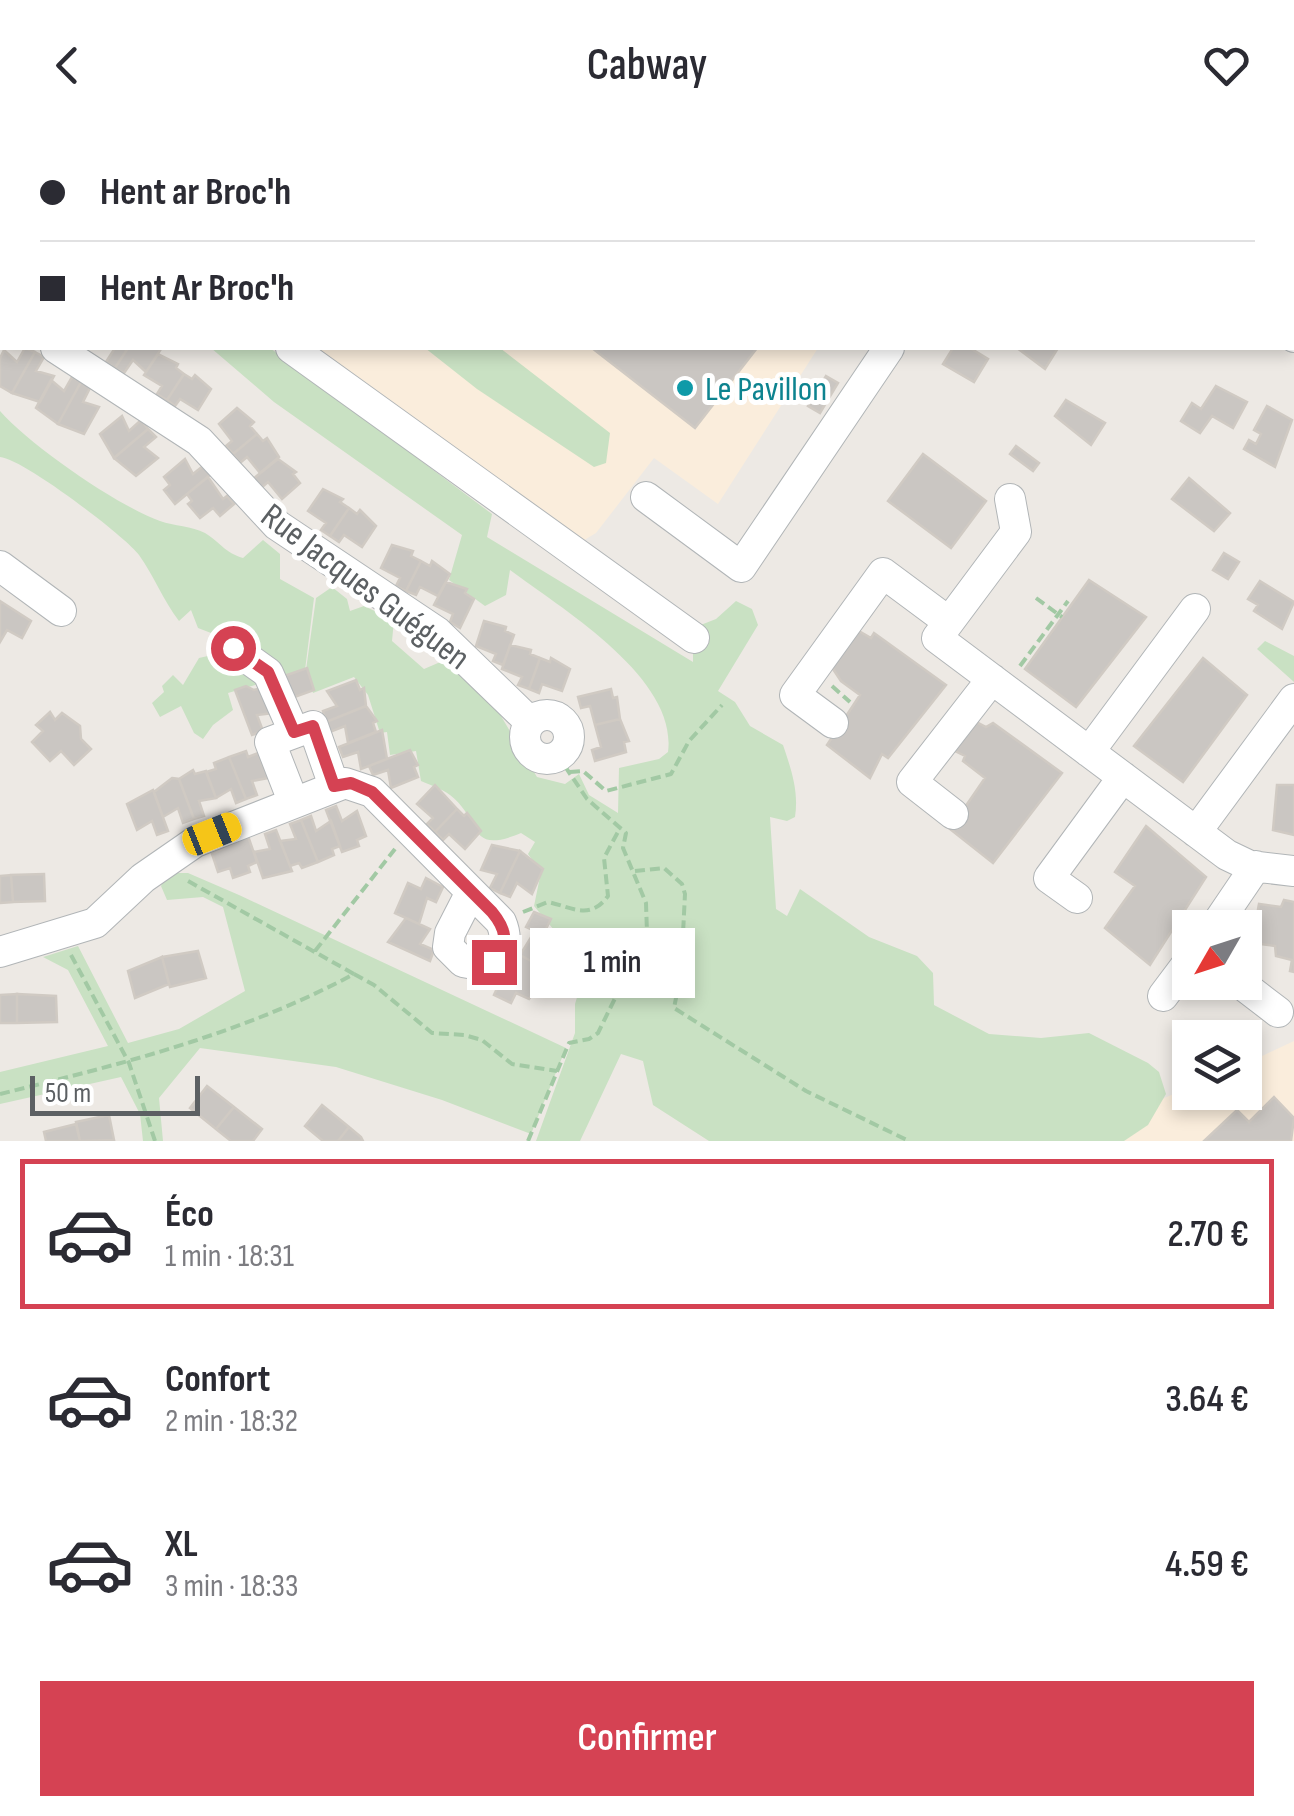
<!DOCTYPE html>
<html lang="fr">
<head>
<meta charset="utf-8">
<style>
	body { margin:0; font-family:"Sofia Sans Condensed",sans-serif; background:#f2f2f3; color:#2b2b33; height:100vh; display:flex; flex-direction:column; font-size:38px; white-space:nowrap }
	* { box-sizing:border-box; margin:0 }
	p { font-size:32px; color:#7c7c81 }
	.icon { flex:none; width:55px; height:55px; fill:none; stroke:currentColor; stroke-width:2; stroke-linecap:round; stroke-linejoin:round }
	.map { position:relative; height:1011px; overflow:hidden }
	.side { display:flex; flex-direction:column; background:#fff; flex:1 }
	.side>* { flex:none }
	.banner { position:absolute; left:0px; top:0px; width:1295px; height:220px; box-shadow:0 5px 15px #0003; display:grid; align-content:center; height:220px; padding:0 40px; background:#fff }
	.needle { width:65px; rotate:231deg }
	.fabs { position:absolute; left:1172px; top:780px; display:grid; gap:20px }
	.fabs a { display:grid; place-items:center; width:90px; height:90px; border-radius:0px; background:#fff; box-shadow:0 5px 15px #0003; font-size:50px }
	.scale { position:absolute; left:30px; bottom:25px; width:170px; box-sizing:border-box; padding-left:10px; border:5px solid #5c6063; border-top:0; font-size:28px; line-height:35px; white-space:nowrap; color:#5c6063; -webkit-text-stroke:8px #fff; paint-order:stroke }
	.end { position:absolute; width:45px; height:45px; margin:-22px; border:12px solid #d54253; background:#fff; box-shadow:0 0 0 5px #fff }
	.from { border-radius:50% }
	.bubble { position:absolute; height:70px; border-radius:0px; background:#fff; box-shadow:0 5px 15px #0003; font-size:32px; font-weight:600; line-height:70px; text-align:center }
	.car { position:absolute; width:30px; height:60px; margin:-30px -15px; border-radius:12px; box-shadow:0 0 8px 2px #0007; background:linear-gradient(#f5c518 24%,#345 0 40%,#f5c518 0 76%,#345 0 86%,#f5c518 0) }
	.banner b { display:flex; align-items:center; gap:35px; height:95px; font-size:38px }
	.banner b+b { border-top:2px solid #e1e1e2 }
	.banner i { width:25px; height:25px; background:#2b2b33 }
	ul { padding:18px 0 0; list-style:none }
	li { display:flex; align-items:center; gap:30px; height:150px; margin:0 20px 15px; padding:0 20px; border:5px solid transparent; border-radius:0px }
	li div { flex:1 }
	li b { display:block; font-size:38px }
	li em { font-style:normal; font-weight:600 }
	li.active { border-color:#d54253 }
	li>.icon { width:90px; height:90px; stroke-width:1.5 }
	.cta { display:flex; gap:20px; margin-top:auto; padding:20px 40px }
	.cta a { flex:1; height:115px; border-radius:0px; background:#d54253; color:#fff; font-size:40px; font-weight:600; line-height:115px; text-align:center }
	header { display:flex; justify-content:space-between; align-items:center; height:130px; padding:0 40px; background:#fff; font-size:45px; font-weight:600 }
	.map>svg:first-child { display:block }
	.commercial { fill:#faeddc }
	.green { fill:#c9e1c3 }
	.building { fill:#cac6c2; stroke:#d0cac3; stroke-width:2.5 }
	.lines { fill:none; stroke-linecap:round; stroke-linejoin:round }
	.minor-casing { stroke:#b1b5b7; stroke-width:32 }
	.path { stroke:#a2c9a4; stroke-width:4; stroke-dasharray:10 5; stroke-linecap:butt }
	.minor { stroke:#fff; stroke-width:30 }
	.route { stroke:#d54253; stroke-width:12 }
	.culture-dot { fill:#0f9aa8; stroke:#fff; stroke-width:4 }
	.labels { text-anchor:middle; stroke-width:10; stroke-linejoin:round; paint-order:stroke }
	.culture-label { font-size:35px; fill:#0d838f; stroke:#fff; text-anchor:start }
	.street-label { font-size:35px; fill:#5c6063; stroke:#fff }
</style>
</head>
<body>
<header><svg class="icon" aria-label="back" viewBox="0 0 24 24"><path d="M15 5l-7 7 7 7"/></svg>Cabway<svg class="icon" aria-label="heart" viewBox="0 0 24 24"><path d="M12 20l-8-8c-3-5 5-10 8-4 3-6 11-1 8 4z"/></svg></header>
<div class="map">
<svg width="1294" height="1011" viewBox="0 0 1294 1011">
	<rect width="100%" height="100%" fill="#ede9e4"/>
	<!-- commercial -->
	<path class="commercial" d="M188,0H958L184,2Z
		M304,218H818L718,374L654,328L596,403L571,418Z
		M1294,911V1011H1102L1101,995L1190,957V962H1245V934Z"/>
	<!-- green -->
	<path class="green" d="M211,218H270L492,384L487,407L693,532V498L716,489L736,471L752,479L758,495L718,561L735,572L750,596L783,615C791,639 799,661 795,687L787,691L770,687L776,779L787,786L800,759L869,807L917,826L933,843L934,875L989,904L1041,908L1089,903L1148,933L1159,942L1166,964L1148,995L1124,1011H709L653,975L643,931L621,924L580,1011H536L575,903V874L592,818L579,806L564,812L534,776L541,742L528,724L535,712L521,703C466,726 483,690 450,665C442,659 430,655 421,651L416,621L390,625L387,602L380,603L368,565L354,547L313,563L306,540L316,468L332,457L347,469L350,481L364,476L394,490L392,511L424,539L445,530L485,559L537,647L565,654L579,644L589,665L618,683L619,638L659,629L668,622C678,548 562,479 510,440L506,465L485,476L449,450L462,405L274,272Z
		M425,218H500L610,303L606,333L594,337L477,259Z
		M0,281C31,316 116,375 160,391C174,396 192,396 205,403C220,412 225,423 243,428L263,410L280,424V449L314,468L305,540L228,563L233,580L213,595L203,609L194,603L181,576L160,587L152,573L164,562L162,556L173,545L183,555L199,528L212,525L215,516L211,503L198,498L191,480L179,491C163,470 154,446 139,425C125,406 22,328 0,327Z
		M1265,511L1294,526V552L1257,519Z
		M168,743H188L239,765L566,918L531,1004L442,970L336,937L200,918L159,968L163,1011H143L140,984L121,947L0,974V942L108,916L68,840L43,827L78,816L128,913L179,899L245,861L223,777L203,767L167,770L161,756Z"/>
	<!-- building -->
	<path class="building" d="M666,0H888L891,2H664Z
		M25,218L35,222L12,263L0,256V228L4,220L17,232Z
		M115,218H128L115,238L106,232Z
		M128,218H159L161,219L146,242L133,230L124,243L115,238Z
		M592,218H757L695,298Z
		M953,218H970L988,229L974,252L943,234Z
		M1017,218H1058L1045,239Z
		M35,222L44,227L36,241L54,246L40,272L12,263Z
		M158,224L178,234L176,238L184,244L167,270L157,264L162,256L144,245Z
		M184,244L192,249L195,245L211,259L198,280L180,269L175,276L167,270Z
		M826,246L838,253L820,283L808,276Z
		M72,247L81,252L58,294L36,278L51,250L64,261Z
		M81,252L90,258L83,272L99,277L84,304L58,294Z
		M1216,256L1247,272L1233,298L1212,286L1200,303L1181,291L1192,273L1201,279Z
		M1066,270L1105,293L1091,315L1055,286Z
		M1267,276L1292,290L1275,337L1244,319L1249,310L1256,314L1261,304L1254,300Z
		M237,278L254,292L250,296L257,304L233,324L226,316L232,311L219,294Z
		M122,286L129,301L141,290L148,299L114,328L100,304Z
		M148,299L156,307L144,317L158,328L136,346L114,328Z
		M257,304L263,311L267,308L279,327L260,343L247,327L240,333L233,324Z
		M1016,316L1039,333L1033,341L1010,324Z
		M923,324L986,371L951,418L888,371Z
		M185,329L193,344L203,336L210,345L175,374L164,360L170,355L164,347Z
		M278,329L296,342L293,344L300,353L282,369L268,352L261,358L253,349Z
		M208,347L223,369L227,366L234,374L220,386L213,378L200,388L188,374L192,371L187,364Z
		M1189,348L1230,383L1214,401L1172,369Z
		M323,359L343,369L340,372L349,378L330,406L321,400L326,393L308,381Z
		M349,378L357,384L360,380L376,396L362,417L344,405L339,412L330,406Z
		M392,415L413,421L411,426L421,431L406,461L396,456L400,448L381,438Z
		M1224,423L1239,432L1228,449L1213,440Z
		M421,431L430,436L432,431L450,444L438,466L420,457L416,465L406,461Z
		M1089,450L1146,487L1076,577L1025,539Z
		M1260,451L1294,472L1282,499L1254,481L1258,475L1248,469Z
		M446,452L467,459L465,463L474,469L460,498L450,492L453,484L434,475Z
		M0,471L31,491L22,508L7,500L0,512Z
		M484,491L506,497L505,501L514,505L503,535L493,531L496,524L476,516Z
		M852,497L871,508L874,503L946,555L888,628L882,624L870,648L827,615L860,565L841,551L829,533Z
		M510,515L531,520L530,524L540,528L529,559L518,555L522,547L502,539Z
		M540,528L550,532L551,528L570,539L562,561L542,554L539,563L529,559Z
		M1203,528L1247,565L1183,652L1134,616Z
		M307,538L314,560L292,568L284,546Z
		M356,550L360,560L364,558L366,576L326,592L323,581L337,576L327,561Z
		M246,556L254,560L264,557L274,583L257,585L263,601L252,605L235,560Z
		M611,559L613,568L617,567L620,589L595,595L590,576L581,578L578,567Z
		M366,576L377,591L373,593L376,602L348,613L345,596L330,602L326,592Z
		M50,582L55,590L62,583L80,596L81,609L91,619L74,635L61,621L50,631L32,612L43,601L36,595Z
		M969,588L986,597L993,593L1062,643L993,733L950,699L985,648L963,631L965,626L947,617Z
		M620,589L629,611L624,612L626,622L595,631L592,620L601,617L595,595Z
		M382,600L387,629L361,639L358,622L343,627L339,617Z
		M410,620L418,635L414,637L418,647L391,658L388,640L373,645L369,636Z
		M246,621L248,627L258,623L268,648L252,651L257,665L246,669L229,627Z
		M229,627L246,669L236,673L231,659L216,668L206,642L216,639L214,633Z
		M193,640L195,644L206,641L216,668L199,671L204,686L194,689L179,649Z
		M172,648L179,649L194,689L183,693L178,678L163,687L154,662Z
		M435,655L457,679L435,702L427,694L433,688L417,674Z
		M1277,655H1294V705L1273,700Z
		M153,660L168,701L157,705L152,691L137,700L127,674Z
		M336,676L342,691L357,681L366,706L357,710L359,716L342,722L326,680Z
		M457,679L464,686L467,683L481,701L465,719L449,704L443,710L435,702Z
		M311,686L316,701L331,691L340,716L332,719L334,725L318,732L301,690Z
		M301,690L318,732L302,738L299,733L290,736L280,711L296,709L290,694Z
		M1146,696L1206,747L1150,835L1105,798L1135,756L1115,742Z
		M276,700L292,741L263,748L254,722L270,719L265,704Z
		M248,706L257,732L248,736L250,742L233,748L230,738L218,742L212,724Z
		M492,715L520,721L500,763L490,758L497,744L481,740Z
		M520,721L543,739L532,764L517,753L510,767L500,763Z
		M44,744L45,771L13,772L11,745Z
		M11,745L13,772L0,773V746Z
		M426,748L443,757L436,772L427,768L419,794L395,783L408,753L421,759Z
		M1284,770L1294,772V842L1290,841L1292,830L1276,826L1275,816L1252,813L1259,774L1281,777Z
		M534,782L551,789L546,799L559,806L554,817L558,819L544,838L520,825L535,801L526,797Z
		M406,788L430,799L420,814L434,820L430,831L388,812Z
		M198,821L206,848L170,857L162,827Z
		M520,825L544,838L540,846L544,847L529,869L516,863L511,873L494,865L501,850L510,854Z
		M162,827L169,854L135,868L128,841Z
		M17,864V893H0V865Z
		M17,864L56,866L57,892L17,893Z
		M207,956L234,977L216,999L190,978Z
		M1274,967L1294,988L1291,1011H1204L1237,980L1249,992Z
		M322,975L349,997L338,1011H323L305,996Z
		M234,977L262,999L253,1011H231L216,999Z
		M109,985L114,1010L80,1011L76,992Z
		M76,994L80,1011H46L44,1002Z
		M349,997L361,1007L363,1011H338Z"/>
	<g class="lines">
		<!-- minor casing -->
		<g class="minor-casing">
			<path id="minor" d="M118,0L120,2
				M1006,0L1007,2
				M1046,2L1052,0
				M0,176L2,179
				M1292,205L1294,207
				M56,218L199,311L277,395L437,502L530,592
				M291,218L694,508
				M646,367L741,437L889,218
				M1010,369L1016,402L937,508L1227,725L1250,736L1294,741
				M0,436L61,481
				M233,518L268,543L294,602
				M525 607a22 22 0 1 1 44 0a22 22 0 1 1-44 0Z
				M833,593L795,565L883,443L949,492
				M1089,622L1195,479
				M293,671L270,612L313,596L334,656
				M953,684L912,652L992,549
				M1196,702L1294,569
				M1077,768L1049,748L1123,647
				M1214,798L1256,736
				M0,822L95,793L143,748L195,712L345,653L372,662L501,792C509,811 504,827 485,836L463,832L448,817L450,803L471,762
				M1239,852L1278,882
				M1163,866L1190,830"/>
		</g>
		<!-- path -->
		<path class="path" d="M320,0L323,2
			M1288,0L1294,3
			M1036,468L1062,487
			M1020,536L1068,471
			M832,556L850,572
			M570,642L583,641L606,661L671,644L689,611L722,575
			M635,741L664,738L682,754L685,764L681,843L674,878L806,961L909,1011
			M523,782L548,772C572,777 590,791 608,766L604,728L620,698
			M315,821L395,719
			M71,825L129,933L155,1011
			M354,844L374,855L432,903L464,905L482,910L512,934L557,941
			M0,964C122,934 242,904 354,844L188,751
			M528,1011L569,913L589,909L598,903L647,803L646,773L623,718L626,703L587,669L558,626"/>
		<!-- minor -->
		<use href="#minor" class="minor"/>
	</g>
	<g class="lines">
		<!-- route -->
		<path class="route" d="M233,518L268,542L294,602L313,596L334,656L351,653L372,662L492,782C506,799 510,814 494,832"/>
	</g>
	<!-- markers -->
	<circle class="culture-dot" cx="685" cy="258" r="10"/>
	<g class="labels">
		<!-- culture labels -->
		<g class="culture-label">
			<text x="705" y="270">Le Pavillon</text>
		</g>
		<!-- street labels -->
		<g class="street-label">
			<text transform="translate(366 456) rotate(37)" y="12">Rue Jacques Guéguen</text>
		</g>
	</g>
</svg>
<div class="fabs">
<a><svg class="needle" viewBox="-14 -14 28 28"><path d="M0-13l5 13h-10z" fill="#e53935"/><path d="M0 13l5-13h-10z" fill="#7c7c81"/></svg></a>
<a><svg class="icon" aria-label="layers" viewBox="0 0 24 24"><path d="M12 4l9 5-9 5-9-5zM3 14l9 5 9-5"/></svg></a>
</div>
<div class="scale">50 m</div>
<i class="end from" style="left:233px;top:518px"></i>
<i class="end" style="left:494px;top:832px"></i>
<div class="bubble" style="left:530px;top:798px;width:165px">1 min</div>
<i class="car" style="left:212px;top:704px;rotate:68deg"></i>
<div class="banner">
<b><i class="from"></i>Hent ar Broc'h</b>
<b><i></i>Hent Ar Broc'h</b>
</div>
</div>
<section class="side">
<ul>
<li class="active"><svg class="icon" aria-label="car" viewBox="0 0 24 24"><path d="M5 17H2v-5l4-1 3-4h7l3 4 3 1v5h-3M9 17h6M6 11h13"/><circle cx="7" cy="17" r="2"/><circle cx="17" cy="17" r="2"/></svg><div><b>Éco</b><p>1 min · 18:31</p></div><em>2.70 €</em></li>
<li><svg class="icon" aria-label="car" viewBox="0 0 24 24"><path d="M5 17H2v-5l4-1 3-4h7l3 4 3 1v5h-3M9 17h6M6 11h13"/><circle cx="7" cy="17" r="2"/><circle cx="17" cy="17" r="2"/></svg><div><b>Confort</b><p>2 min · 18:32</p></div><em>3.64 €</em></li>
<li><svg class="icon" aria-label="car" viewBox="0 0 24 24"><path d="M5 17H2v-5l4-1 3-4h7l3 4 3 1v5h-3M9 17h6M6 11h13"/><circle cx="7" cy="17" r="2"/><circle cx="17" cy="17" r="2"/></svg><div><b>XL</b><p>3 min · 18:33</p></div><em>4.59 €</em></li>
</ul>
<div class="cta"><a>Confirmer</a></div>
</section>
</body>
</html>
